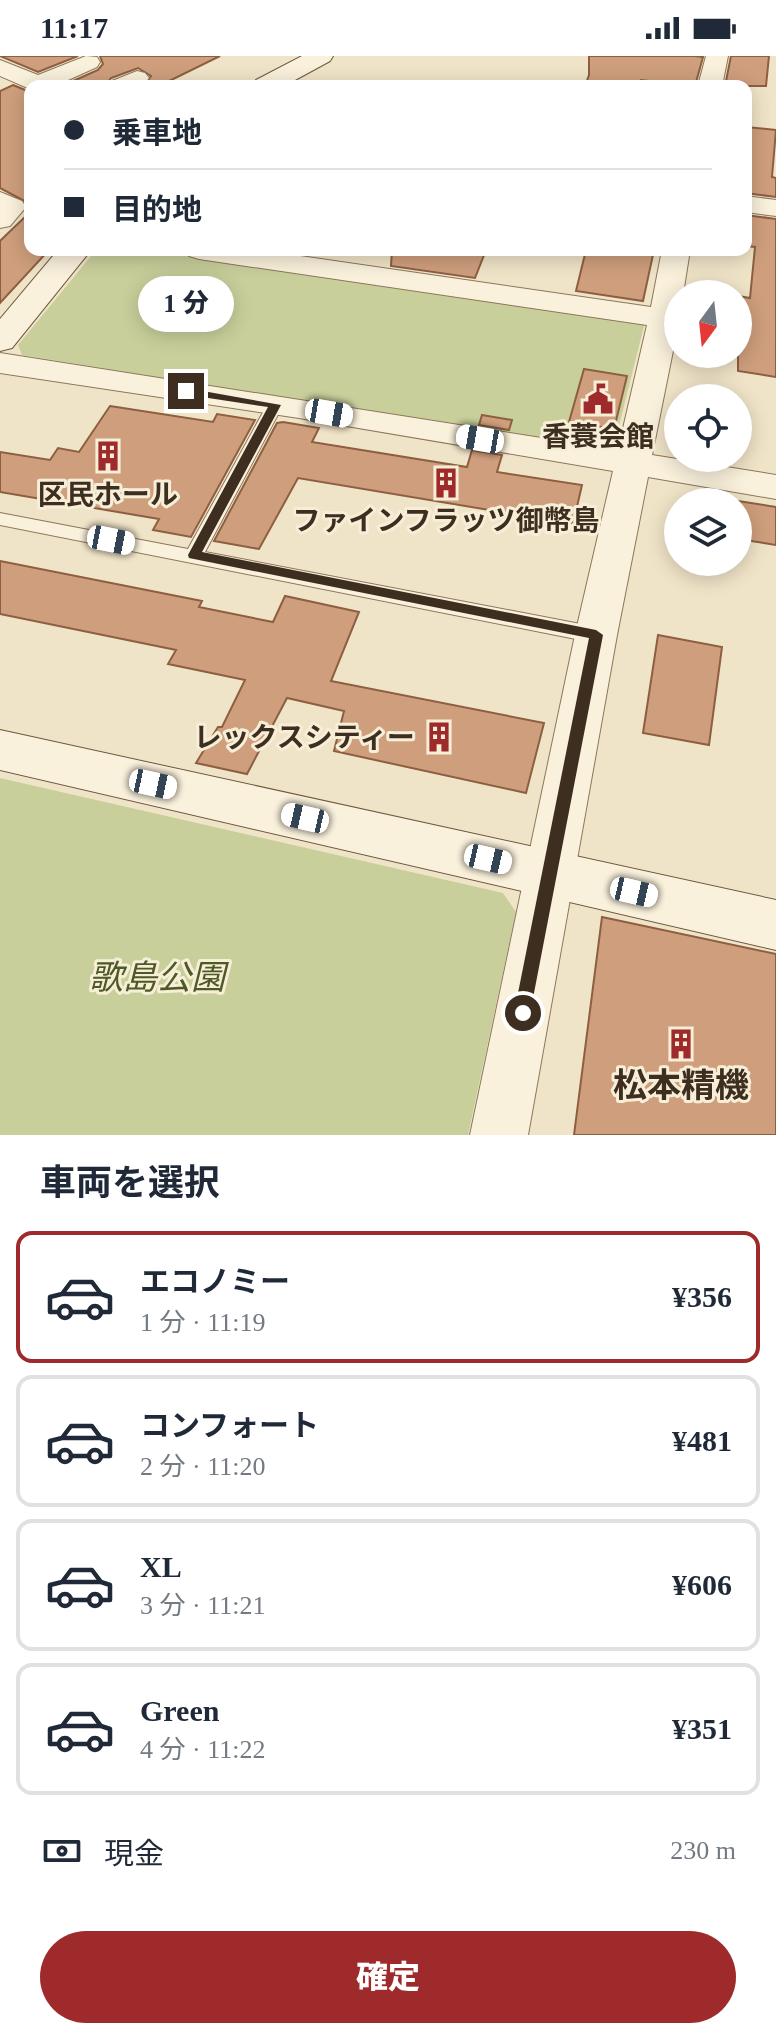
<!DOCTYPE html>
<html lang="ja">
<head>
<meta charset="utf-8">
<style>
	body { margin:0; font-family:"Times New Roman","Noto Sans JP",serif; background:#f6f6f7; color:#1f2937; height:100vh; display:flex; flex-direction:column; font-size:30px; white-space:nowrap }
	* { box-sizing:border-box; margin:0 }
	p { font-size:26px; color:#747a83 }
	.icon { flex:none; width:44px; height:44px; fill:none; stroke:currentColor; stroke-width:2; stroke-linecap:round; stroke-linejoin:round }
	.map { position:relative; height:1079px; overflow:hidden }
	.drawer { display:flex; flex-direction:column; background:#fff; flex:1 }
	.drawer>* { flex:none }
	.hud { position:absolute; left:24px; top:24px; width:728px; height:176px; border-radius:16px; box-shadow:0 4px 20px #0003; display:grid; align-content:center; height:176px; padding:0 40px; background:#fff }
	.needle { width:52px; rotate:195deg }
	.tools { position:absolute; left:664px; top:224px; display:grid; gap:16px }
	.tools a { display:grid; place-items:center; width:88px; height:88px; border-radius:50%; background:#fff; box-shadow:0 4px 20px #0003; font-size:40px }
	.end { position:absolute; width:36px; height:36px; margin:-18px; border:10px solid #3d2e20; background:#fff; box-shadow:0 0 0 4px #fff }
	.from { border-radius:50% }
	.bubble { position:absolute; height:56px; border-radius:28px; background:#fff; box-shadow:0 4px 20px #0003; font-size:26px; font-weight:800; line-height:56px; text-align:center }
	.car { position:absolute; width:24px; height:48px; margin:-24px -12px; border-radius:10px; box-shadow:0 0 6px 2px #0007; background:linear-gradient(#fff 24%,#345 0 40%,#fff 0 76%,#345 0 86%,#fff 0) }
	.hud b { display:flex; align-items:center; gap:28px; height:76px; font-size:30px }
	.hud b+b { border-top:2px solid #e0e1e3 }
	.hud i { width:20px; height:20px; background:#1f2937 }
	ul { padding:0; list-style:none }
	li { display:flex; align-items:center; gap:24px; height:132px; margin:0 16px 12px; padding:0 24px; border:4px solid #e0e1e3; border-radius:16px }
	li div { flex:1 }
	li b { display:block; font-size:30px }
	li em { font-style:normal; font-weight:800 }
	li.on { border-color:#9e2a2b }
	li>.icon { width:72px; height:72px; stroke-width:1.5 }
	h2 { padding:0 40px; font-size:36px; line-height:96px }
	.pay { display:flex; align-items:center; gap:20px; height:88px; padding:0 40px; font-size:30px }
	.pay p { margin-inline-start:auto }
	.action { display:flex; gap:16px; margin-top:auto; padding:16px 40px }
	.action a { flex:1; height:92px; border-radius:48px; background:#9e2a2b; color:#fff; font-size:32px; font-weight:800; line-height:92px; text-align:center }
	.status { display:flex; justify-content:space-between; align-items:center; height:56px; padding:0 40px; background:#fff; direction:ltr }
	.status svg { height:22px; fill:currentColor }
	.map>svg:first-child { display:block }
	.green { fill:#c9cf9b }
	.building { fill:#cf9f7d; stroke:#8d5f41; stroke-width:2 }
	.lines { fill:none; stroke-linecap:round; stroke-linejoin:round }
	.lane-casing { stroke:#8d765c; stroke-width:2 }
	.street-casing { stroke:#8d765c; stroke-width:2 }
	.secondary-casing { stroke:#6f573f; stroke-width:2 }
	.lane { fill:#faf1dc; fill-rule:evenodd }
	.street { fill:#faf1dc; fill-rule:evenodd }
	.secondary { fill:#faf1dc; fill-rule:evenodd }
	.route { fill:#3d2e20 }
	.labels { text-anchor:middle; stroke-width:6; stroke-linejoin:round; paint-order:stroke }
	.poi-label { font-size:28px; font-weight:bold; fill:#3d2e20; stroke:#f7eed8 }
	.near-park-label { font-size:34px; font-style:italic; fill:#4d5a26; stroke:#f7eed8 }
	.near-poi-label { font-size:34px; font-weight:bold; fill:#3d2e20; stroke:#f7eed8 }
</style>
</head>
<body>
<div class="status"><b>11:17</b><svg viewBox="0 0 49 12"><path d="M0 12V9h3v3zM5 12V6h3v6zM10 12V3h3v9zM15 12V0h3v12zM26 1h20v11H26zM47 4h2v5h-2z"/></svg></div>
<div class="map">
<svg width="776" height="1079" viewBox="0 0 776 1079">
	<rect width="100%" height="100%" fill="#f0e4c8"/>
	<!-- green -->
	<path class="green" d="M96,194H163L631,259L645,266L614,390L597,393L22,299L18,289Z
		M0,722L503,837L516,856L468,1079H0Z"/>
	<!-- building -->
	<path class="building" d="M0,0H78L38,16Z
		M100,0H220L159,30H144L151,20L138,12L111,22L105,30H62L98,14L103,8Z
		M589,0H694L703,1L695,30L641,24L639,30H585L589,19Z
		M731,0H769L766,30H725Z
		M13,29L30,36V148L0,132V35Z
		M746,71L776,74L772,121L776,122V141L746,137Z
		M30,156V194H49L0,247V185Z
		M746,159L776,163V321L738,315V240L750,242L755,191L746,190Z
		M392,194H486L475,222L391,210Z
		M586,194H654L643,245L576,235Z
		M584,313L627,320L614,373L569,366Z
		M110,350L213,366L217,358L255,364L191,481L153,474L159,463L0,436V396L50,404L58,392L79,396Z
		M482,359L512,364L509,374L479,369Z
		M283,366L319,372L312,386L467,411L472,394L502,399L497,416L582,429L573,468L298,422L259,493L214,485L277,367Z
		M738,445L776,451V489L738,483Z
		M0,505L202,545L199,551L273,566L285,540L359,556L331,625L544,667L526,737L334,695L344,655L287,642L247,718L196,707L218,671H222L245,624L168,608L176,594L0,558Z
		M658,579L722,591L709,689L643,677Z
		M602,861L776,898V1079H574Z"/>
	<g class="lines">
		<!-- lane casing -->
		<g class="lane-casing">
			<path id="lane" d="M275,344L283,349L205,496L596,571L603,574L606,579L603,584L596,587L0,469V457L188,493L267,349Z"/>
		</g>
		<!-- street casing -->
		<g class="street-casing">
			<path id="street" d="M86,0L97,1L100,6L97,11L55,30H30V33L0,20V4L38,19Z
				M706,0H728L722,30H698Z
				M137,15L145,17L149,22C140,34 122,30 108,30L112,25Z
				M0,136L22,145L26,151L10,170L0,172Z
				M746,140L776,144V160L746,156Z
				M185,194H259L651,251L662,194H690L683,238H678V270L652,399L776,419V443L648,421L617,579L528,1079H470L575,579L613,415L299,362L0,317V297L618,394L647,269L199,203L189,200Z"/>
		</g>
		<!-- secondary casing -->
		<g class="secondary-casing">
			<path id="secondary" d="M302,0H333L330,5L284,30H252L256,24Z
				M58,194H91L12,292L0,295V263Z
				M0,674L776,844V894L0,714Z"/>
		</g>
		<!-- lane -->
		<use href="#lane" class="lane"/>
		<!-- street -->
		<use href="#street" class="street"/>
		<!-- secondary -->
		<use href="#secondary" class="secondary"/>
	</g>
	<!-- route -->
	<path class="route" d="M186,332L281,349L202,496L596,574L603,579L529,963L523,965L517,963L514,957L589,582L189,502L188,499L268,351L182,338L181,335Z"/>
	<!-- icons -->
	<defs>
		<g id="civic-bare" transform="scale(2.4)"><path d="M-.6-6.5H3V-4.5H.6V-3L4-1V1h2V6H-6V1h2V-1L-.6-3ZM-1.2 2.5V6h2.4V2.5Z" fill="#9e2a2b" stroke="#f7eed8" stroke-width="2.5" paint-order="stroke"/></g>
		<g id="building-bare" transform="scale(2.4)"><path d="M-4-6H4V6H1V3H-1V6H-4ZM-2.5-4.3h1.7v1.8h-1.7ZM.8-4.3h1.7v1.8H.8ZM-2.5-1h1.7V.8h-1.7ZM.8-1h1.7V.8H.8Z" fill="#9e2a2b" stroke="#f7eed8" stroke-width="2.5" paint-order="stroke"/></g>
	</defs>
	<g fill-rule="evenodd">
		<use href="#civic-bare" x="598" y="343"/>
		<use href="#building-bare" x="108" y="400"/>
		<use href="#building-bare" x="446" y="427"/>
		<use href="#building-bare" x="439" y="681"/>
		<use href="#building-bare" x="681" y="988"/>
	</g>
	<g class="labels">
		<!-- poi labels -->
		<g class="poi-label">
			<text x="598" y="390">香蓑会館</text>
			<text x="108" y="448">区民ホール</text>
			<text x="446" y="474">ファインフラッツ御幣島</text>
			<text x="415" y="691" text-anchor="end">レックスシティー</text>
		</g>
		<!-- near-park labels -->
		<g class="near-park-label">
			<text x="157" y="933">歌島公園</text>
		</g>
		<!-- near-poi labels -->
		<g class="near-poi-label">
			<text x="681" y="1041">松本精機</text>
		</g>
	</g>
</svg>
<div class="tools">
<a><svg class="needle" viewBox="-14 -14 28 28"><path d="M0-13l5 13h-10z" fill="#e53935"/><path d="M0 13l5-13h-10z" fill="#747a83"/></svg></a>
<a><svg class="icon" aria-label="locate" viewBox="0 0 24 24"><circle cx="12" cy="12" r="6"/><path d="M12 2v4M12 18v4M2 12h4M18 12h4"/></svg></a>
<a><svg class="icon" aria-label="layers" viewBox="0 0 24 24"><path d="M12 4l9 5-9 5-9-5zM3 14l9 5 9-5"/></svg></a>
</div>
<i class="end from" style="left:523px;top:957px"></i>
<i class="end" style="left:186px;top:335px"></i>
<div class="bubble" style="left:138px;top:220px;width:96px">1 分</div>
<i class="car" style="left:329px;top:357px;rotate:100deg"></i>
<i class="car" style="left:480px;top:383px;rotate:280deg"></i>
<i class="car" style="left:111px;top:484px;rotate:101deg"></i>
<i class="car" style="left:153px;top:728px;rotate:102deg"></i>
<i class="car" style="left:305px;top:762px;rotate:283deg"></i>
<i class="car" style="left:488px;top:803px;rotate:103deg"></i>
<i class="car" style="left:634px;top:836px;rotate:103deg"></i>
<div class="hud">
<b><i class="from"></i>乗車地</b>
<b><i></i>目的地</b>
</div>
</div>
<section class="drawer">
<h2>車両を選択</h2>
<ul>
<li class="on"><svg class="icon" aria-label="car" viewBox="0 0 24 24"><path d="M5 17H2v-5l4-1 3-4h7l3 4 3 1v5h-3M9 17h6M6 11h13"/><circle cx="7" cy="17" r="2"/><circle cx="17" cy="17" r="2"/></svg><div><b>エコノミー</b><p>1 分 · 11:19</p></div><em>¥356</em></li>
<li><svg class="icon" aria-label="car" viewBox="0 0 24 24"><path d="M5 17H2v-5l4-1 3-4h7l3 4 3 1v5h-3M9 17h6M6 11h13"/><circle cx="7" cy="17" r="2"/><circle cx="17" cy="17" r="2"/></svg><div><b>コンフォート</b><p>2 分 · 11:20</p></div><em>¥481</em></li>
<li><svg class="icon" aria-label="car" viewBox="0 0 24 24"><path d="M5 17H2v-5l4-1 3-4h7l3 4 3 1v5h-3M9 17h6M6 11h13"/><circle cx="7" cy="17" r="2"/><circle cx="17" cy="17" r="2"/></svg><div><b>XL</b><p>3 分 · 11:21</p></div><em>¥606</em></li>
<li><svg class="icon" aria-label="car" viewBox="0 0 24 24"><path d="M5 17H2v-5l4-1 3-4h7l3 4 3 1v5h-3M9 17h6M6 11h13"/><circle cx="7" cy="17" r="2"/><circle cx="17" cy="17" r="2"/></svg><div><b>Green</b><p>4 分 · 11:22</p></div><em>¥351</em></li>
</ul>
<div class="pay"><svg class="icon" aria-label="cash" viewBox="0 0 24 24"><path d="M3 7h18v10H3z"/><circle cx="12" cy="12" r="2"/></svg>現金<p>230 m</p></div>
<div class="action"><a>確定</a></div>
</section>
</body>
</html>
